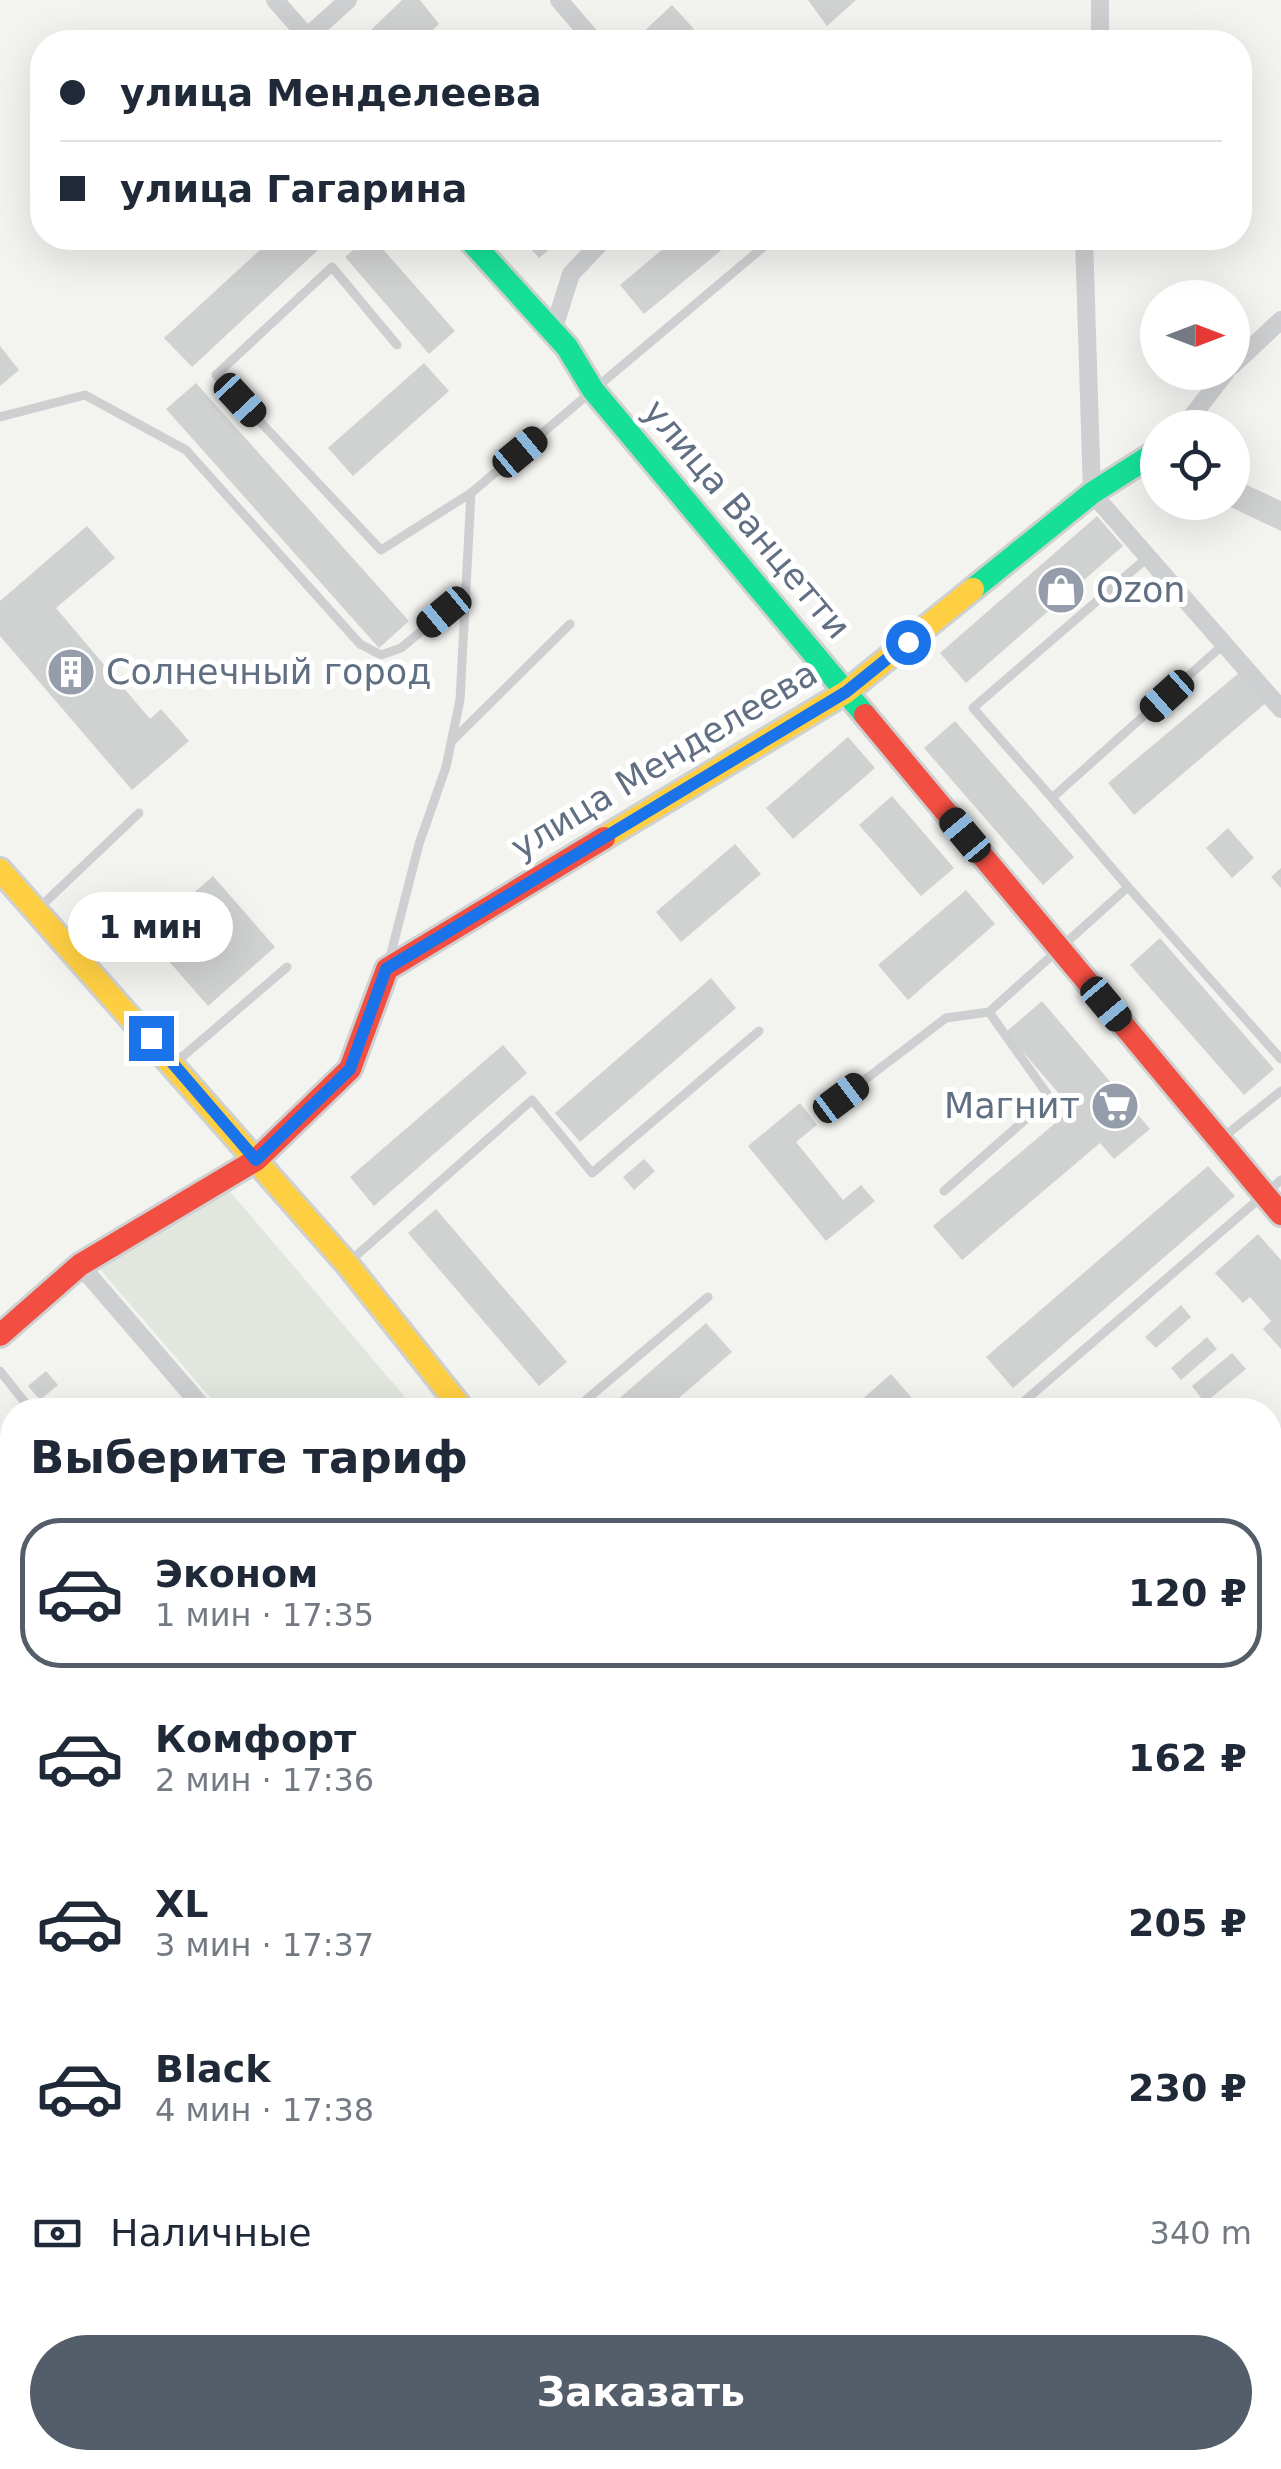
<!DOCTYPE html>
<html lang="ru">
<head>
<meta charset="utf-8">
<style>
	body { margin:0; font-family:"DejaVu Sans",sans-serif; background:#f6f6f7; color:#1f2937; height:100vh; display:flex; flex-direction:column; font-size:38px; white-space:nowrap }
	* { box-sizing:border-box; margin:0 }
	p { font-size:32px; color:#747a83 }
	.icon { flex:none; width:55px; height:55px; fill:none; stroke:currentColor; stroke-width:2; stroke-linecap:round; stroke-linejoin:round }
	.map { position:relative; flex:1; overflow:hidden }
	.panel { position:absolute; left:0px; top:1398px; width:1282px; height:1072px; display:flex; flex-direction:column; background:#fff; border-radius:40px 40px 0 0; box-shadow:0 10px 40px #0002 }
	.panel>* { flex:none }
	.guide { position:absolute; left:30px; top:30px; width:1222px; height:220px; border-radius:40px; box-shadow:0 10px 40px #0002; display:grid; align-content:center; height:220px; padding:0 30px; background:#fff }
	.needle { width:65px; rotate:90deg }
	.buttons { position:absolute; left:1140px; top:280px; display:grid; gap:20px }
	.buttons a { display:grid; place-items:center; width:110px; height:110px; border-radius:50%; background:#fff; box-shadow:0 10px 40px #0002; font-size:50px }
	.end { position:absolute; width:45px; height:45px; margin:-22px; border:12px solid #1a73e8; background:#fff; box-shadow:0 0 0 5px #fff }
	.from { border-radius:50% }
	.bubble { position:absolute; height:70px; border-radius:35px; background:#fff; box-shadow:0 10px 40px #0002; font-size:32px; font-weight:600; line-height:70px; text-align:center }
	.car { position:absolute; width:30px; height:60px; margin:-30px -15px; border-radius:12px; box-shadow:0 0 8px 2px #0007; background:linear-gradient(#222 24%,#8ab4d8 0 40%,#222 0 76%,#8ab4d8 0 86%,#222 0) }
	.guide b { display:flex; align-items:center; gap:35px; height:95px; font-size:38px }
	.guide b+b { border-top:2px solid #e0e1e3 }
	.guide i { width:25px; height:25px; background:#1f2937 }
	ul { padding:0; list-style:none }
	li { display:flex; align-items:center; gap:30px; height:150px; margin:0 20px 15px; padding:0 10px; border:5px solid transparent; border-radius:40px }
	li div { flex:1 }
	li b { display:block; font-size:38px }
	li em { font-style:normal; font-weight:600 }
	li.selected { border-color:#545d6a }
	li>.icon { width:90px; height:90px; stroke-width:1.5 }
	h2 { padding:0 30px; font-size:45px; line-height:120px }
	.pay { display:flex; align-items:center; gap:25px; height:110px; padding:0 30px; font-size:38px }
	.pay p { margin-inline-start:auto }
	.action { display:flex; gap:20px; margin-top:auto; padding:20px 30px }
	.action a { flex:1; height:115px; border-radius:60px; background:#545d6a; color:#fff; font-size:40px; font-weight:600; line-height:115px; text-align:center }
	.map>svg:first-child { display:block }
	.green { fill:#e1e6de }
	.building { fill:#d0d1d1 }
	.lines { fill:none; stroke-linecap:round; stroke-linejoin:round }
	.fast-casing { stroke:#cfd1d1; stroke-width:28 }
	.slow-casing { stroke:#cfd1d1; stroke-width:28 }
	.jam-casing { stroke:#cfd1d1; stroke-width:28 }
	.lane { stroke:#cecfd0; stroke-width:9 }
	.street { stroke:#cecfd0; stroke-width:18 }
	.fast { stroke:#16e098; stroke-width:22 }
	.slow { stroke:#ffcf43; stroke-width:22 }
	.jam { stroke:#f24e42; stroke-width:22 }
	.rail { stroke:#c4c5c6; stroke-width:6; stroke-dasharray:15 8; stroke-linecap:butt }
	.route { stroke:#1a73e8; stroke-width:12 }
	.labels { text-anchor:middle; stroke-width:10; stroke-linejoin:round; paint-order:stroke }
	.street-label { font-size:35px; fill:#616f83; stroke:#fff }
	.poi-label { font-size:35px; fill:#616f83; stroke:#fff; text-anchor:start }
</style>
</head>
<body>
<div class="map">
<svg width="1281" height="2469" viewBox="0 0 1281 2469">
	<rect width="100%" height="100%" fill="#f3f3f0"/>
	<!-- green -->
	<path class="green" d="M227,1188L416,1410H221L99,1268Z"/>
	<!-- building -->
	<path class="building" d="M402,0H420L439,24L420,42H378L369,32Z
		M808,0H856L827,26Z
		M672,5L694,29L678,42H648L641,34Z
		M273,238H331L192,367L164,338Z
		M368,238H373L455,331L429,354L345,257Z
		M521,238H563L539,258Z
		M676,238H736L644,314L620,285Z
		M0,346L19,370L0,386Z
		M424,363L449,391L353,476L328,448Z
		M196,383L409,621L379,648L166,409Z
		M1232,478L1281,501V531L1220,502H1232Z
		M1097,516L1123,546L966,683L940,653Z
		M87,526L115,558L56,608L150,719L161,709L189,741L132,790L0,636V601Z
		M1240,672L1266,703L1134,815L1108,783Z
		M955,721L1074,857L1043,885L924,748Z
		M848,737L875,768L793,839L766,808Z
		M892,796L954,868L921,896L859,825Z
		M1228,828L1254,858L1232,878L1206,848Z
		M735,844L761,874L681,942L656,912Z
		M1281,868V888L1271,877Z
		M213,876L275,947L208,1006L146,935Z
		M966,890L995,924L908,1000L878,965Z
		M1160,938L1274,1069L1244,1095L1130,965Z
		M711,978L736,1008L580,1142L555,1113Z
		M1042,1001L1150,1129L1114,1159L1100,1143L962,1260L933,1226L1072,1109L1006,1032Z
		M503,1045L527,1073L374,1206L350,1177Z
		M800,1103L817,1125L796,1142L843,1200L861,1185L875,1201L826,1241L748,1146Z
		M644,1159L655,1171L634,1190L623,1177Z
		M1208,1166L1235,1196L1013,1388L986,1357Z
		M436,1209L567,1362L539,1386L408,1233Z
		M1258,1234L1281,1260V1349L1263,1329L1271,1321L1250,1297L1243,1303L1215,1273Z
		M1181,1305L1191,1317L1156,1348L1145,1337Z
		M706,1323L732,1352L665,1410H606Z
		M1207,1337L1217,1349L1181,1380L1171,1368Z
		M1232,1353L1246,1369L1205,1403L1192,1386Z
		M46,1371L58,1385L40,1400L28,1386Z
		M891,1374L918,1405L912,1410H850Z
		M12,1465V1517L0,1528V1475Z
		M1281,1486V1543L1270,1553V1496Z
		M12,1835V1883L10,1885L0,1874V1845Z
		M1270,2091L1281,2104V2122L1270,2132Z
		M1281,2272V2322L1278,2325L1270,2313V2279Z
		M0,2321L12,2336V2375L0,2385Z
		M4,2414L12,2425V2458H16L0,2469V2418Z
		M109,2458H140L127,2469H118Z
		M375,2458H402L412,2469H362Z
		M615,2458H680L666,2469H601Z
		M936,2458H988L998,2469H946Z
		M1205,2458H1257L1242,2469H1213Z"/>
	<g class="lines">
		<!-- fast casing -->
		<g class="fast-casing">
			<path id="fast" d="M468,238L567,347L593,390L865,715
				M973,589L1092,493L1158,451
				M1095,2458L1105,2469"/>
		</g>
		<!-- slow casing -->
		<g class="slow-casing">
			<path id="slow" d="M604,838L846,692L973,589
				M0,870L347,1264L463,1410
				M1270,2249L1281,2242"/>
		</g>
		<!-- jam casing -->
		<g class="jam-casing">
			<path id="jam" d="M865,715L1281,1214
				M0,1335L80,1265L256,1160L350,1069L387,969L604,838"/>
		</g>
		<!-- lane -->
		<path class="lane" d="M397,345L332,267L216,375L381,550L471,493
			M0,417L85,395L186,450L360,644L381,655L401,648L466,594
			M1148,557L973,708L1052,798L1224,644
			M453,740L570,624
			M1128,887L1281,1059
			M39,908L139,813
			M389,961L419,844L446,767L460,700L471,493L774,238
			M174,1064L287,967
			M841,1098L946,1018L989,1012
			M1222,1138L1281,1091
			M944,1191L1050,1098L989,1012L1128,887L1052,798
			M349,1262L532,1100L592,1173L759,1031
			M0,1371L31,1410
			M574,1410L708,1297
			M1014,1410L1281,1180
			M1270,1466L1281,1456
			M0,1550L12,1539
			M907,2458L917,2469
			M28,2469L42,2458
			M695,2469L709,2458"/>
		<!-- street -->
		<path class="street" d="M275,0L312,42
			M559,0L595,42
			M1100,0V42
			M308,36L348,0
			M1084,238L1092,493L1281,709
			M553,331L571,274L605,238
			M1232,366L1281,320
			M1183,428L1226,372
			M80,1265L205,1410
			M1270,1575L1281,1565
			M1273,2469L1281,2463"/>
		<!-- fast -->
		<use href="#fast" class="fast"/>
		<!-- slow -->
		<use href="#slow" class="slow"/>
		<!-- jam -->
		<use href="#jam" class="jam"/>
		<!-- rail -->
		<path class="rail" d="M1270,1685L1281,1672"/>
	</g>
	<g class="lines">
		<!-- route -->
		<path class="route" d="M151,1038L256,1160L350,1069L386,969L846,692L908,642"/>
	</g>
	<!-- icons -->
	<defs>
		<g id="shop-disc" transform="scale(2.5)"><circle r="9.5" fill="#949da9" stroke="#fff"/><path d="M-5-2.5h2.3a2.7 3.5 0 0 1 5.4 0H5L5.5 6h-11ZM-1.5-2.5h3a1.5 2.3 0 0 0-3 0Z" fill="#fff"/></g>
		<g id="building-disc" transform="scale(2.5)"><circle r="9.5" fill="#949da9" stroke="#fff"/><path d="M-4-6H4V6H1V3H-1V6H-4ZM-2.5-4.3h1.7v1.8h-1.7ZM.8-4.3h1.7v1.8H.8ZM-2.5-1h1.7V.8h-1.7ZM.8-1h1.7V.8H.8Z" fill="#fff"/></g>
		<g id="supermarket-disc" transform="scale(2.5)"><circle r="9.5" fill="#949da9" stroke="#fff"/><path d="M-6-5.5h2.5l.6 2H6L4.5 2H-2.5L-4.4-4H-6ZM-1.5 3.2a1.3 1.3 0 1 0 .1 0ZM3 3.2a1.3 1.3 0 1 0 .1 0Z" fill="#fff"/></g>
	</defs>
	<g fill-rule="evenodd">
		<use href="#shop-disc" x="1061" y="590"/>
		<use href="#building-disc" x="71" y="672"/>
		<use href="#supermarket-disc" x="1115" y="1106"/>
	</g>
	<g class="labels">
		<!-- street labels -->
		<g class="street-label">
			<text transform="translate(747 519) rotate(50)" y="12">улица Ванцетти</text>
			<text transform="translate(664 760) rotate(-31)" y="12">улица Менделеева</text>
		</g>
		<!-- poi labels -->
		<g class="poi-label">
			<text x="1096" y="602">Ozon</text>
			<text x="106" y="684">Солнечный город</text>
			<text x="1080" y="1118" text-anchor="end">Магнит</text>
		</g>
	</g>
</svg>
<div class="buttons">
<a><svg class="needle" viewBox="-14 -14 28 28"><path d="M0-13l5 13h-10z" fill="#e53935"/><path d="M0 13l5-13h-10z" fill="#747a83"/></svg></a>
<a><svg class="icon" aria-label="locate" viewBox="0 0 24 24"><circle cx="12" cy="12" r="6"/><path d="M12 2v4M12 18v4M2 12h4M18 12h4"/></svg></a>
</div>
<i class="end from" style="left:908px;top:642px"></i>
<i class="end" style="left:151px;top:1038px"></i>
<div class="bubble" style="left:68px;top:892px;width:165px">1 мин</div>
<i class="car" style="left:240px;top:400px;rotate:137deg"></i>
<i class="car" style="left:520px;top:452px;rotate:50deg"></i>
<i class="car" style="left:444px;top:612px;rotate:230deg"></i>
<i class="car" style="left:1167px;top:696px;rotate:228deg"></i>
<i class="car" style="left:965px;top:835px;rotate:320deg"></i>
<i class="car" style="left:1106px;top:1004px;rotate:140deg"></i>
<i class="car" style="left:841px;top:1098px;rotate:53deg"></i>
<div class="guide">
<b><i class="from"></i>улица Менделеева</b>
<b><i></i>улица Гагарина</b>
</div>
<section class="panel">
<h2>Выберите тариф</h2>
<ul>
<li class="selected"><svg class="icon" aria-label="car" viewBox="0 0 24 24"><path d="M5 17H2v-5l4-1 3-4h7l3 4 3 1v5h-3M9 17h6M6 11h13"/><circle cx="7" cy="17" r="2"/><circle cx="17" cy="17" r="2"/></svg><div><b>Эконом</b><p>1 мин · 17:35</p></div><em>120 ₽</em></li>
<li><svg class="icon" aria-label="car" viewBox="0 0 24 24"><path d="M5 17H2v-5l4-1 3-4h7l3 4 3 1v5h-3M9 17h6M6 11h13"/><circle cx="7" cy="17" r="2"/><circle cx="17" cy="17" r="2"/></svg><div><b>Комфорт</b><p>2 мин · 17:36</p></div><em>162 ₽</em></li>
<li><svg class="icon" aria-label="car" viewBox="0 0 24 24"><path d="M5 17H2v-5l4-1 3-4h7l3 4 3 1v5h-3M9 17h6M6 11h13"/><circle cx="7" cy="17" r="2"/><circle cx="17" cy="17" r="2"/></svg><div><b>XL</b><p>3 мин · 17:37</p></div><em>205 ₽</em></li>
<li><svg class="icon" aria-label="car" viewBox="0 0 24 24"><path d="M5 17H2v-5l4-1 3-4h7l3 4 3 1v5h-3M9 17h6M6 11h13"/><circle cx="7" cy="17" r="2"/><circle cx="17" cy="17" r="2"/></svg><div><b>Black</b><p>4 мин · 17:38</p></div><em>230 ₽</em></li>
</ul>
<div class="pay"><svg class="icon" aria-label="cash" viewBox="0 0 24 24"><path d="M3 7h18v10H3z"/><circle cx="12" cy="12" r="2"/></svg>Наличные<p>340 m</p></div>
<div class="action"><a>Заказать</a></div>
</section>
</div>
</body>
</html>
